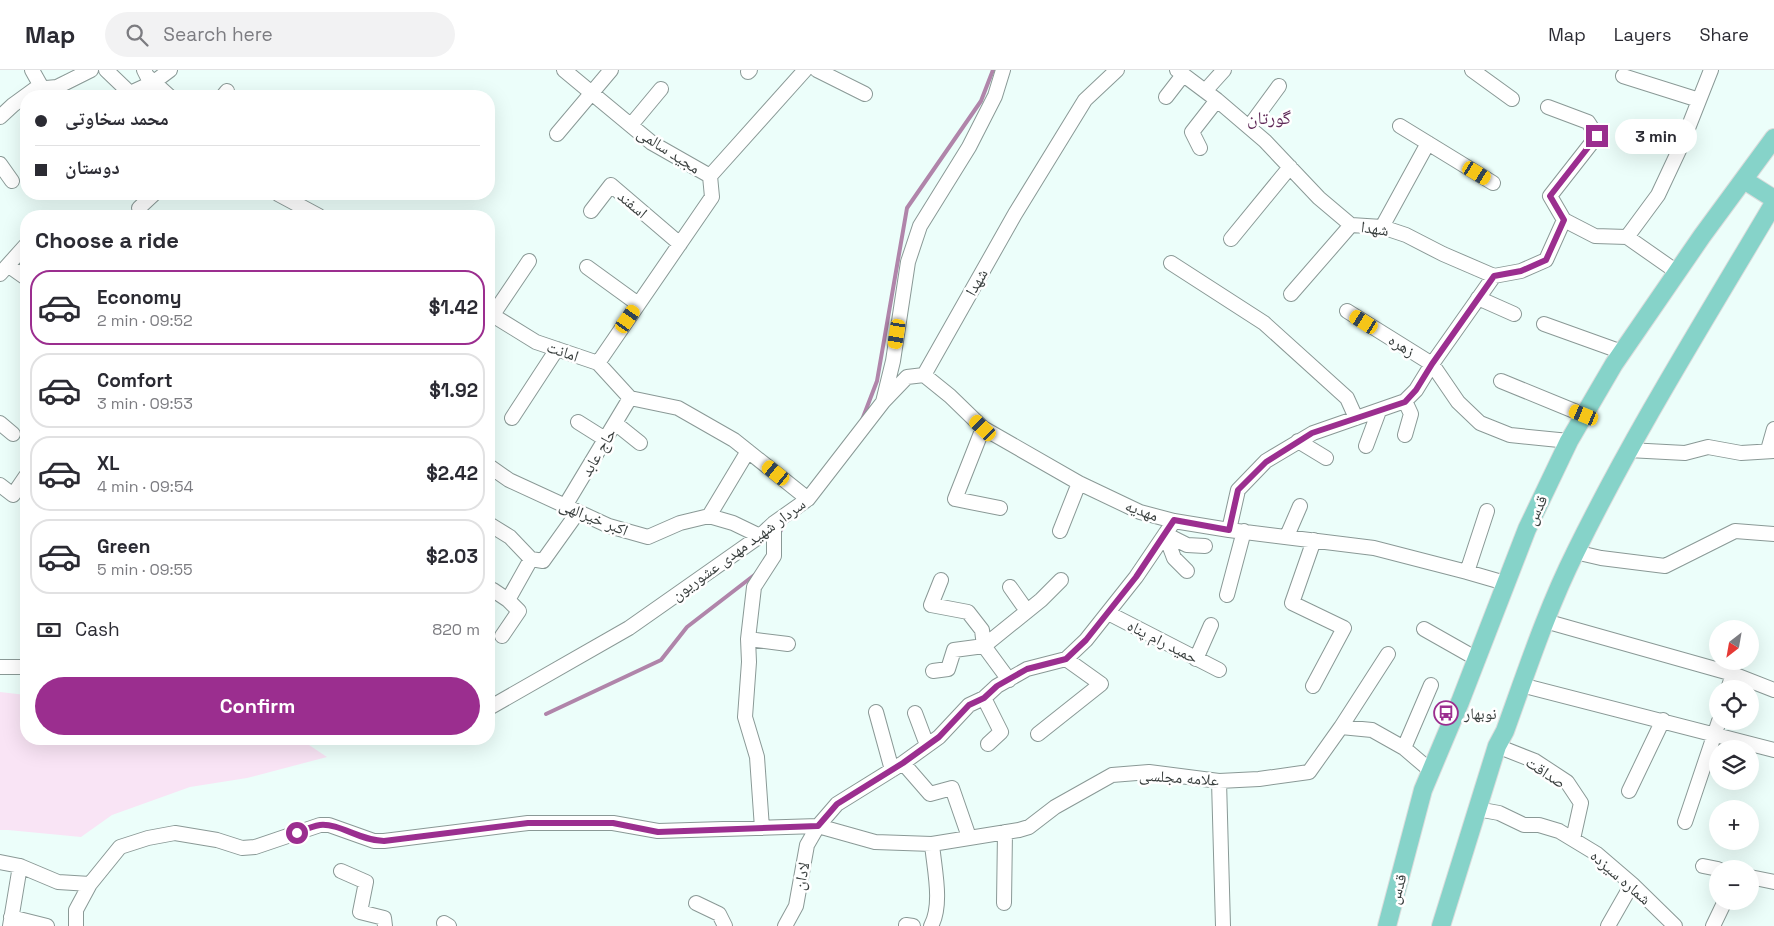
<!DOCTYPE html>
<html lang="en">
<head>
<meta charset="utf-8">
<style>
	body { margin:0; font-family:"Space Grotesk","Noto Naskh Arabic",sans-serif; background:#f2f2f3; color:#2b2b33; height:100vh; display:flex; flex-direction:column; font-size:19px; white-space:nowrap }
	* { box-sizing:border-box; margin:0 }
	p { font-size:16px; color:#7c7c81 }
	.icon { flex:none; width:28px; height:28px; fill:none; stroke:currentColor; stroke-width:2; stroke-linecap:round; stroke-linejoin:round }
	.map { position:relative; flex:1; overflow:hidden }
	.sheet { position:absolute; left:20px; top:140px; width:475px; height:535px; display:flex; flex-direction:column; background:#fff; border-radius:20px; box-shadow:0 5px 20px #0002 }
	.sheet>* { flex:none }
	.guide { position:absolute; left:20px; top:20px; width:475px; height:110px; border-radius:20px; box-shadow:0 5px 20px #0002; display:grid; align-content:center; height:110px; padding:0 15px; background:#fff }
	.needle { width:32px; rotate:211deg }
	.controls { position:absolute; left:1709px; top:550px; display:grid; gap:10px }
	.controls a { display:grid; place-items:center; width:50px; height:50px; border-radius:50%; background:#fff; box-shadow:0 5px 20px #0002; font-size:25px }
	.end { position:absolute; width:22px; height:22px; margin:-11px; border:6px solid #9b2e8f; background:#fff; box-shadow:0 0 0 2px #fff }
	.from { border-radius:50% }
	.bubble { position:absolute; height:35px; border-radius:18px; background:#fff; box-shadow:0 5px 20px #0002; font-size:16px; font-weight:700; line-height:35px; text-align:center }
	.car { position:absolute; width:15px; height:30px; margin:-15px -8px; border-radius:6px; box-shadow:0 0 4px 1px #0007; background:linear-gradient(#f5c518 24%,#345 0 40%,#f5c518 0 76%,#345 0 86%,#f5c518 0) }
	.guide b { display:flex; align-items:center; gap:18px; height:48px; font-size:19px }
	.guide b+b { border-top:1px solid #e1e1e2 }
	.guide i { width:12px; height:12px; background:#2b2b33 }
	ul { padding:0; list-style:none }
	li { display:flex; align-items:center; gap:15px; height:75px; margin:0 10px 8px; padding:0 5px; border:2px solid #e1e1e2; border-radius:20px }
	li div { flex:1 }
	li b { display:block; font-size:19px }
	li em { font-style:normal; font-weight:700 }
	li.active { border-color:#9b2e8f }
	li>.icon { width:45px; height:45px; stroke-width:1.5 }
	h2 { padding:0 15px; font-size:22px; line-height:60px }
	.pay { display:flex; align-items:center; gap:12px; height:55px; padding:0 15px; font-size:19px }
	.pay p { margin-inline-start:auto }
	.primary-button { display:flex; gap:10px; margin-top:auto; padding:10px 15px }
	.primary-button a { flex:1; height:58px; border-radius:30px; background:#9b2e8f; color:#fff; font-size:20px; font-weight:700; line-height:58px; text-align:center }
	header { display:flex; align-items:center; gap:30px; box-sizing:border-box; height:70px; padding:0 25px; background:#fff; border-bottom:1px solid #e1e1e2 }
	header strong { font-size:24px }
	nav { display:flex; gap:28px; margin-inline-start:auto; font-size:18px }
	.search { width:350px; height:45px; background:#f2f2f3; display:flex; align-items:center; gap:12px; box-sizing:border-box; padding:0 18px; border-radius:28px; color:#7c7c81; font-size:19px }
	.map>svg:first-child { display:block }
	.green { fill:#f9e4f5 }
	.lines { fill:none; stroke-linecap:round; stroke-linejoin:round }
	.stream { stroke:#b085aa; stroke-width:4 }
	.minor-casing { stroke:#8a9996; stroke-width:16 }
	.major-casing { stroke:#dbdcdc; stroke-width:20 }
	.minor { stroke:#fff; stroke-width:14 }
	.major { stroke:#86d3c9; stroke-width:18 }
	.route { stroke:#9b2e8f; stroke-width:6 }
	.labels { text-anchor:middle; stroke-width:5; stroke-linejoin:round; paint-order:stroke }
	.street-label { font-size:16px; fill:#383e3d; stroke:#fff }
	.poi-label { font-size:16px; fill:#383e3d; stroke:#fff; text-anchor:start }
	.neighbourhood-label { font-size:18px; fill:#622c5a; stroke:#fff }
</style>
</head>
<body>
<header>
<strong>Map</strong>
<div class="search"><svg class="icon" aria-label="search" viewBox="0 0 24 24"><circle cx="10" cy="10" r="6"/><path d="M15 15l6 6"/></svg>Search here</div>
<nav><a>Map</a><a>Layers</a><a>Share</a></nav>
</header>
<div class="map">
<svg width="1774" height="856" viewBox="0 0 1774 856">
	<rect width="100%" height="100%" fill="#ecfefa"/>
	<!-- green -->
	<path class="green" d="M0,622L26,625V669H300L327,687L247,708L190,717L112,745L81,767L8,760H0Z"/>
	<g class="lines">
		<!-- stream -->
		<path class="stream" d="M862,350L877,311L907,138L981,31L993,0
			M779,464L786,450
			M546,644L661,590L687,557L757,503"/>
		<!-- minor casing -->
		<g class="minor-casing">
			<path id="minor" d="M32,0L42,18
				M106,0L130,23L154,12L170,0
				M144,0L147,6L169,26
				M564,0L652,73L710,106L805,0
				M817,0L865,24
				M1177,0L1217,30L1265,71L1319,128L1351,155L1382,157L1406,165L1443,184L1494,206L1521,201L1546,190L1564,150
				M1472,0L1512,29
				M748,2L750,0
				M1623,6L1699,30
				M1205,21L1224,0
				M223,26L227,21
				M1166,27L1183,5
				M1548,37L1588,52L1597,66L1550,126L1564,150L1595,166L1627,167L1677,202
				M0,47L13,35L35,19L57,17L91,0
				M631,55L661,19
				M1400,56L1493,113
				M1249,57L1279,16
				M557,64L611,0
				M1200,78L1192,62L1217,30
				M0,94L12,111
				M278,124L319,146
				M139,138L154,124
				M591,141L611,115L680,174
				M1382,157L1428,73
				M1627,167L1658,125L1681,76L1711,0
				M1231,169L1290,97
				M1171,193L1264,253L1347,328L1356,348
				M9,196L26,208
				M587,197L638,234
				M0,204L26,175
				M1291,224L1351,155
				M1478,228L1514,244
				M1347,241L1432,294L1458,332L1480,353L1510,365L1569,371
				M489,243L536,272L598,293L630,328
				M492,246L529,191
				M1544,254L1622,282
				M598,293L712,127L710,106
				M924,305L1015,144L1085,30L1117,0
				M1501,311L1584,345
				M630,328L678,338L734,370L808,429
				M883,332L907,307L924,305L950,326L983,358L1079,413L1140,442L1174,451L1229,460L1374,478L1467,502L1505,513
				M512,348L557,279
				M578,352L605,369
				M0,353L13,364
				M615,353L640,373
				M983,358L955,429L1000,438
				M1405,365L1411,344L1405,331
				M1298,371L1326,388
				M1366,376L1379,341
				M1628,380L1685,383L1708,377L1741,383L1774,381
				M1768,380L1774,359
				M489,396L509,410L609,456L648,467L680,453L709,446L733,453L760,466
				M0,415L13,425L26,406
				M565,436L630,328
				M709,446L748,381
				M489,454L510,467L531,489
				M1229,460L1238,420L1266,391L1313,363L1405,331L1416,320L1432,294L1494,206
				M1060,461L1079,413
				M1165,464L1174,488L1187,501
				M1165,464L1187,475L1205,476
				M1287,466L1300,436
				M1575,482L1601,488L1665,496L1735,461L1774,464
				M1467,502L1487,441
				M941,510L931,535L968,542L982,560L984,576L1009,610
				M1010,517L1027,541
				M489,525L493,520L508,530L519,541L502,566
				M1227,525L1244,461
				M508,530L531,489L543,491L578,442
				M1108,543L1219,600
				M1545,551L1733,604L1774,620
				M1424,559L1477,589
				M748,569L788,574
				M1196,589L1211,555
				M0,597H26
				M933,601L948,599L954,580L984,576L1041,530L1061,510
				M1521,615L1774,680
				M1313,616L1344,558L1292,533L1314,470
				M1728,619L1733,604
				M984,628L1001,662L988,674
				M489,638L629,558L760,466L774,453L808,429L883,332L893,291L908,192L920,156L969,77L995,26L1003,0
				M876,642L892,700
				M915,643L927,675
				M1341,657L1388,584
				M1038,664L1101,614L1066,589
				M1497,676L1535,691L1567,712L1581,733L1573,769
				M1404,678L1431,615
				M903,693L930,724L952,718L969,767
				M1219,711L1223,856
				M1629,721L1663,650
				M1477,739L1499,743L1524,755H1539L1559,761L1597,784L1632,814L1675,856
				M1685,752L1719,651
				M762,758L757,687L745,647L749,592L748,569L754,517L774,486V453
				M0,792L20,796L58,812L90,814
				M1703,796L1718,799
				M341,801L366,812L360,842L384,848L385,856
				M1750,807L1774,812
				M696,833L719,844L725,856
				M1004,833L1005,762
				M11,847L47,856
				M444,853L449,856
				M906,855L913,856
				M10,856L20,796
				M76,856V840L90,814L120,777L148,768L175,763L217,770L242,778L255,777L320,755H329L374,771H384L528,753H613L658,761L818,756L875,772L932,774L1019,760L1029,757L1055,737L1112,705L1149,702L1219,711L1259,709L1309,702L1341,657L1372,660L1404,678L1431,701
				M785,856L796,836L807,775L818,756L837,734L903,693L939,667L969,635L984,628L997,616L1027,599L1066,589L1086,570L1136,507L1174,451
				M931,856C943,834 934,798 932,774
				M1608,856L1632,814
				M1713,856L1725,831"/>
		</g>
		<!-- major casing -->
		<g class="major-casing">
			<path id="major" d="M1744,110L1774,129
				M1387,856L1423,720L1460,632L1527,459L1569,371L1614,294L1702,166L1774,68
				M1441,856L1497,676L1505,661C1527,600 1547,539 1576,481C1635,361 1706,248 1774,133"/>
		</g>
		<!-- minor -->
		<use href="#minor" class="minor"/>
		<!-- major -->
		<use href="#major" class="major"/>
	</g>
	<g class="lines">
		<!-- route -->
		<path class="route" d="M297,763C304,760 312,756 320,755C339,753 361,771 384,771L528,753H613L658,762L818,756L837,734L903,693L939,667L969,635L984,628L997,616L1027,599L1066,589L1086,570L1136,507L1174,450L1229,460L1238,420L1266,392L1312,363L1405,332L1416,320L1432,294L1494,206L1521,201L1546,190L1564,150L1550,126L1597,66"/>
	</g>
	<!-- icons -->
	<defs>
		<g id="bus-ring" transform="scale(1.25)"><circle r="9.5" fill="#fff" stroke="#9b2e8f" stroke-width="1.5"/><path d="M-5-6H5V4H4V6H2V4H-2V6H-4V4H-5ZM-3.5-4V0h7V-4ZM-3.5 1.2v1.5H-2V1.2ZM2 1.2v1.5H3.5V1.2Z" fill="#9b2e8f"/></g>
	</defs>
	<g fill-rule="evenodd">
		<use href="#bus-ring" x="1446" y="643"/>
	</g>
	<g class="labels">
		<!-- street labels -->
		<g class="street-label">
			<text transform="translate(669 80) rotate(33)" y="6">مجید سالمی</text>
			<text transform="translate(633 134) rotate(40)" y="6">اسفند</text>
			<text transform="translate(1375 158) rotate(8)" y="6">شهدا</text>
			<text transform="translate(976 212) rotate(-60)" y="6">شهدا</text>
			<text transform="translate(1402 275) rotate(32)" y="6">زهره</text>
			<text transform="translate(563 281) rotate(19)" y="6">امانت</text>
			<text transform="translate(598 382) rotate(-59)" y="6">حاج عابد</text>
			<text transform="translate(1142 440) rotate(20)" y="6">مهدیه</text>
			<text transform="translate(1536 440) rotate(-65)" y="6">قدس</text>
			<text transform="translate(594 447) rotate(22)" y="6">اکبر خیرالهی</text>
			<text transform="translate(738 479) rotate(-36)" y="6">سردار شهید مهدی عشوریون</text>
			<text transform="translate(1163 571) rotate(27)" y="6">حمید رام پناه</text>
			<text transform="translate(1546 702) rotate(33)" y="6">صداقت</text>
			<text transform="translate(1179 707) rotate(4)" y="6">علامه مجلسی</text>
			<text transform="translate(801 806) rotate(-79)" y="6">لادان</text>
			<text transform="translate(1621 807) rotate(41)" y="6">شماره سیزده</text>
			<text transform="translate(1397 819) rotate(-75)" y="6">قدس</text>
		</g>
		<!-- poi labels -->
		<g class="poi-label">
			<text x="1464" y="649">نوبهار</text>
		</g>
		<!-- neighbourhood labels -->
		<g class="neighbourhood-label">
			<text x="1269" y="54">گورتان</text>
		</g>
	</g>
</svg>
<div class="controls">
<a><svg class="needle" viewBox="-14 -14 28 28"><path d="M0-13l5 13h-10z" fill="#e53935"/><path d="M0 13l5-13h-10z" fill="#7c7c81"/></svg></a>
<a><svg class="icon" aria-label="locate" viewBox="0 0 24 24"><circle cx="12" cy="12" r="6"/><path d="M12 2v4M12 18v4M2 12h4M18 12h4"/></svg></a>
<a><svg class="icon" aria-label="layers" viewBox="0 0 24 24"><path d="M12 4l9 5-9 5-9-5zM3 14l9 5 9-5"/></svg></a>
<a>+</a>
<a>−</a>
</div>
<i class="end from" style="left:297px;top:763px"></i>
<i class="end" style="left:1597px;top:66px"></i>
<div class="bubble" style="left:1615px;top:49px;width:82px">3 min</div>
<i class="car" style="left:1477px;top:103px;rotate:121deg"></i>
<i class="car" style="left:628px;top:249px;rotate:35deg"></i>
<i class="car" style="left:1364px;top:252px;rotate:302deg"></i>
<i class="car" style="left:897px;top:264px;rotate:189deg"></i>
<i class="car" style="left:1584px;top:345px;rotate:292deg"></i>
<i class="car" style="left:983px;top:358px;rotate:314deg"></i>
<i class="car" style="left:776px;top:403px;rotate:309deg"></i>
<div class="guide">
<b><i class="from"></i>محمد سخاوتی</b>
<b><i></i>دوستان</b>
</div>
<section class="sheet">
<h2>Choose a ride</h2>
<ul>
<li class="active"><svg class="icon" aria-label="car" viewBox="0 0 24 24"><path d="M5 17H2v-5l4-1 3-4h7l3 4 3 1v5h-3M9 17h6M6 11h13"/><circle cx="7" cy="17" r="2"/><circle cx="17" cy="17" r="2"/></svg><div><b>Economy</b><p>2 min · 09:52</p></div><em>$1.42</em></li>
<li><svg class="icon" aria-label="car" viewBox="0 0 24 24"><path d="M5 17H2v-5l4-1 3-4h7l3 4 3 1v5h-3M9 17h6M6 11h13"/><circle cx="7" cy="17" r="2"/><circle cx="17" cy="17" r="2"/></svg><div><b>Comfort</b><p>3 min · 09:53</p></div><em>$1.92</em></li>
<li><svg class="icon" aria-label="car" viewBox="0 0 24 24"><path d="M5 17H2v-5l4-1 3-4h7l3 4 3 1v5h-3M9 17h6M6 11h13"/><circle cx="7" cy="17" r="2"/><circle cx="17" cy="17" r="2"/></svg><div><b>XL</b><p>4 min · 09:54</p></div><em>$2.42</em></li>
<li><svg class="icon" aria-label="car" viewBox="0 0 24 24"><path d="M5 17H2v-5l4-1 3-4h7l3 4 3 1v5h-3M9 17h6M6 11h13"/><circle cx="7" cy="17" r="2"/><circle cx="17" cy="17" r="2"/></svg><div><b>Green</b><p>5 min · 09:55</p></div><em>$2.03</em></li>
</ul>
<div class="pay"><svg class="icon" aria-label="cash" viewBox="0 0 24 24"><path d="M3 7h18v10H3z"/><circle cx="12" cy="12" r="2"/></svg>Cash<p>820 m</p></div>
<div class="primary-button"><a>Confirm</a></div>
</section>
</div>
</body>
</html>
